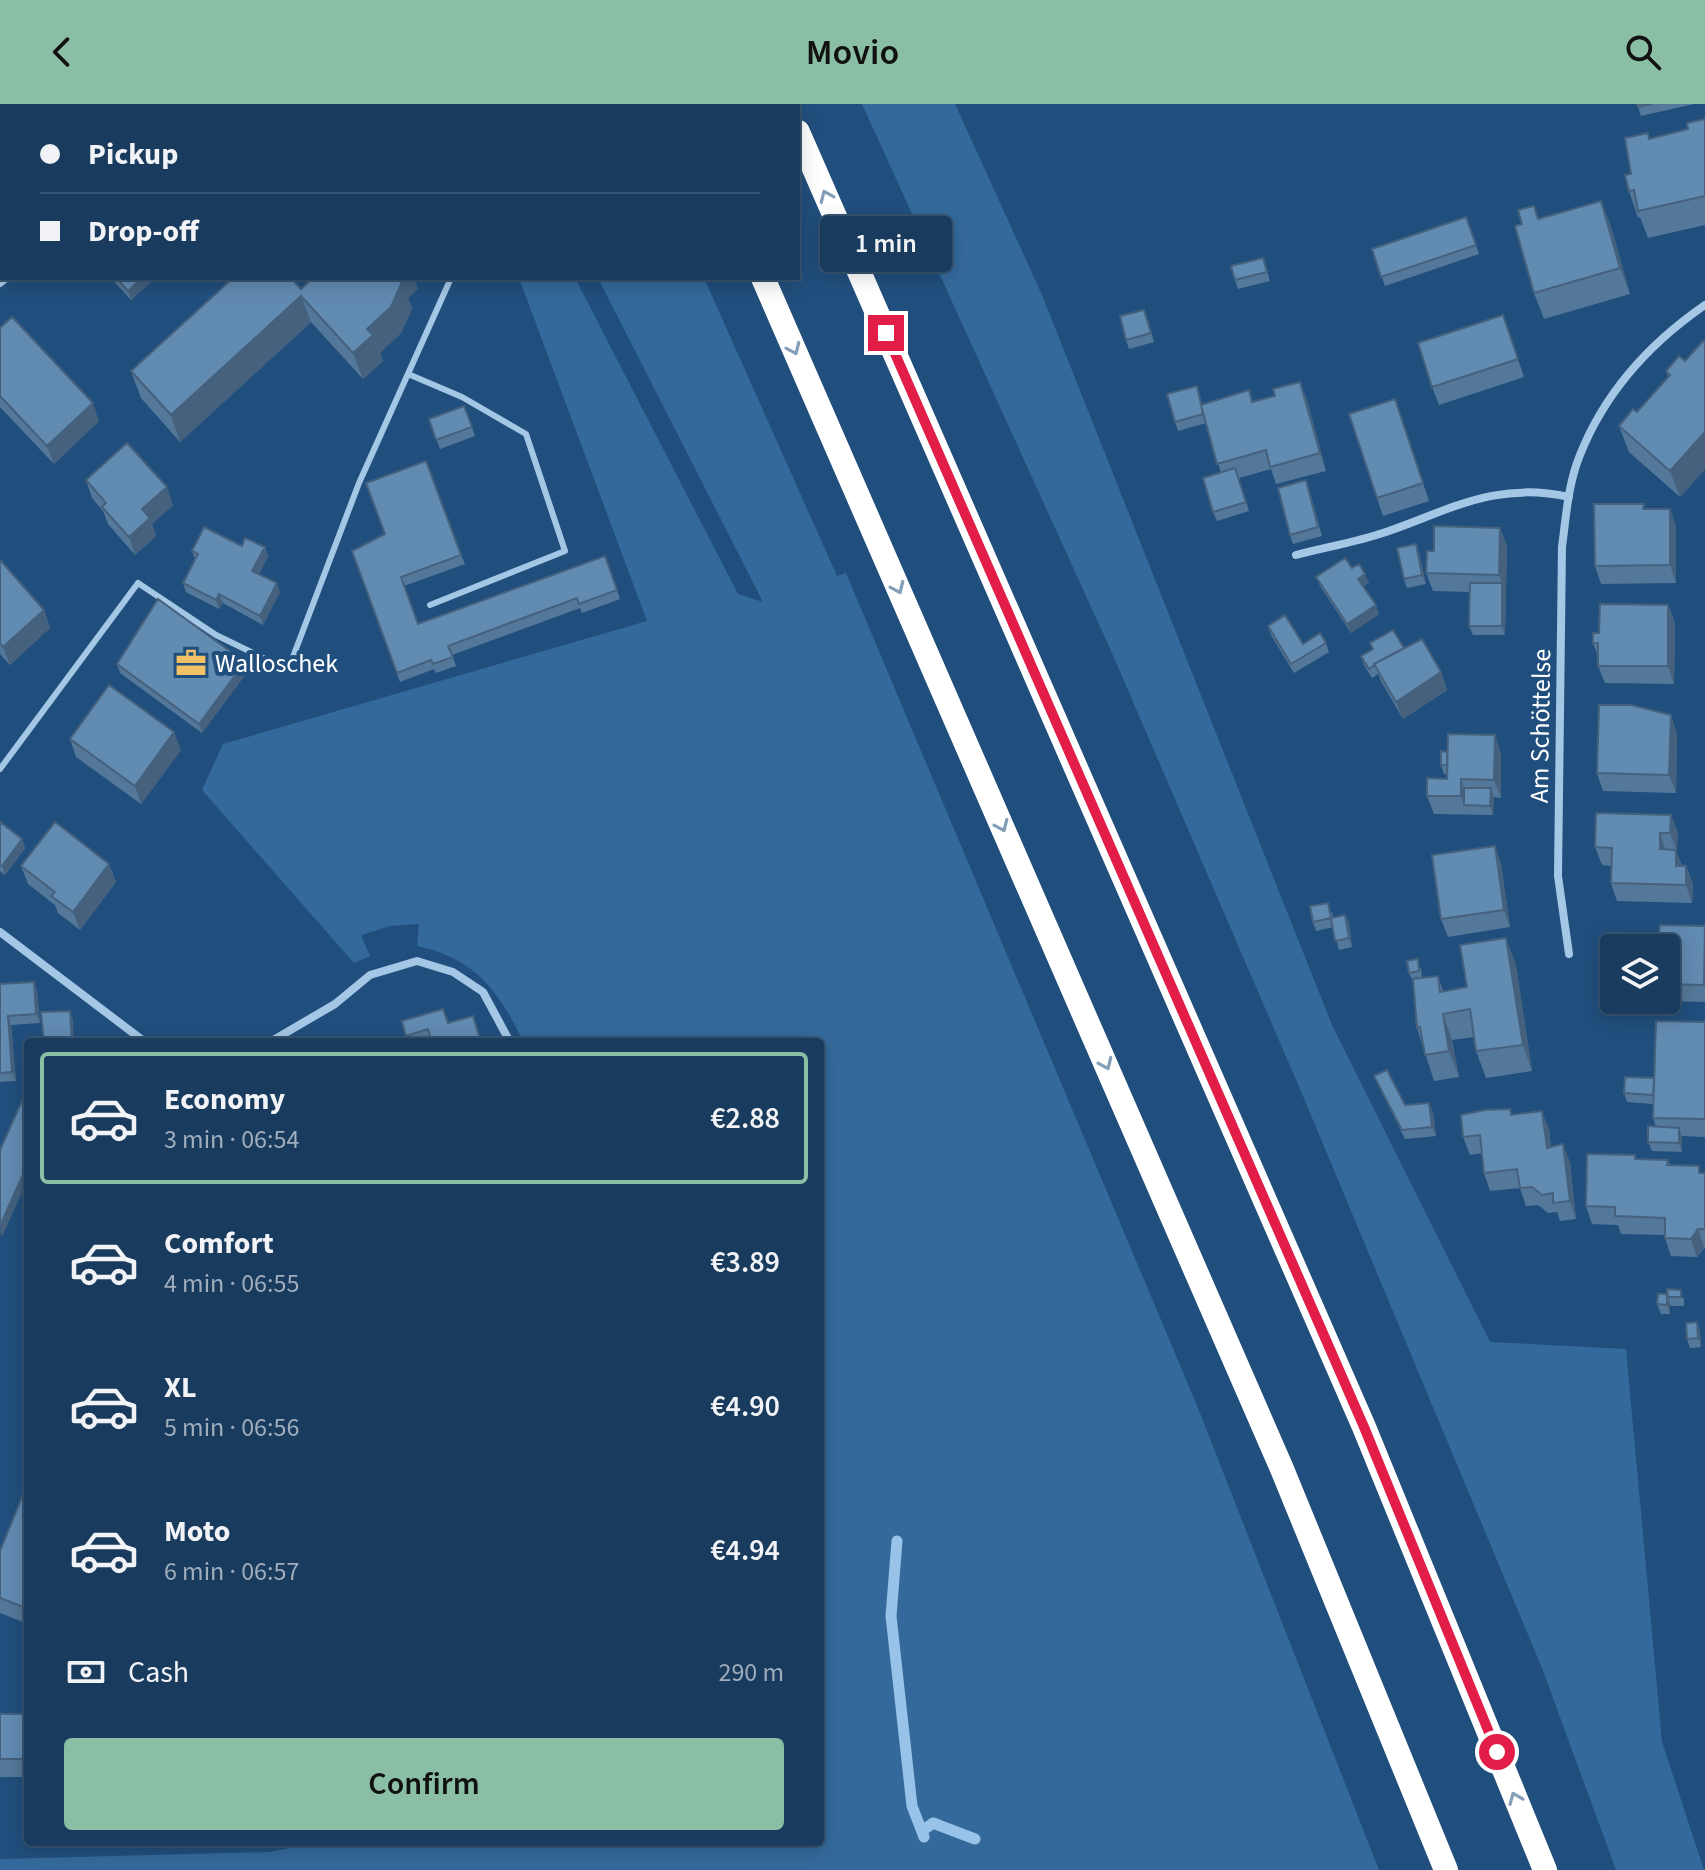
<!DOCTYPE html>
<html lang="en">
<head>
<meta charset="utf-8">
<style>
	body { margin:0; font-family:"Source Sans 3",sans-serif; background:#224264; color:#f1f3f6; height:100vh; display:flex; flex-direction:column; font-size:30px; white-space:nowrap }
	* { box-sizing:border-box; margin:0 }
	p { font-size:26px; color:#9fadbc }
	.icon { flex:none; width:44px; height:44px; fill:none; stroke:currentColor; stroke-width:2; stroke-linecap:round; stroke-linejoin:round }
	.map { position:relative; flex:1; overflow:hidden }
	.sheet { position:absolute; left:24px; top:934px; width:800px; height:808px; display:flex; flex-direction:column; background:#193b5e; border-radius:8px; box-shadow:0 4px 20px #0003,0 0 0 2px #375573 }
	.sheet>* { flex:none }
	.hud { position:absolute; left:0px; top:0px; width:800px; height:176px; box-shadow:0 4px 20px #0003,0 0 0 2px #375573; display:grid; align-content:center; height:176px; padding:0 40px; background:#193b5e }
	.buttons { position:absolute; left:1600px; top:830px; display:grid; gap:16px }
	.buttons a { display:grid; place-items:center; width:80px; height:80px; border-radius:8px; background:#193b5e; box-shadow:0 4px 20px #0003,0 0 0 2px #375573; font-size:40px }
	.end { position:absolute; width:36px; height:36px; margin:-18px; border:10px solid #e11d48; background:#fff; box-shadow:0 0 0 4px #fff }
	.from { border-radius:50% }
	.bubble { position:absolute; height:56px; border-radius:8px; background:#193b5e; box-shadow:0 4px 20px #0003,0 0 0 2px #375573; font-size:26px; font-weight:600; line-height:56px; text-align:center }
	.hud b { display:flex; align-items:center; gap:28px; height:76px; font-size:30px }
	.hud b+b { border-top:2px solid #375573 }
	.hud i { width:20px; height:20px; background:#f1f3f6 }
	ul { padding:14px 0 0; list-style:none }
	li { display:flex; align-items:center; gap:24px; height:132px; margin:0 16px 12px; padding:0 24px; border:4px solid transparent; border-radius:8px }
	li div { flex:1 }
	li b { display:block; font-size:30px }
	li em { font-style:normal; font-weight:600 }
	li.selected { border-color:#8abfa5 }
	li>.icon { width:72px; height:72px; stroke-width:1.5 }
	.pay { display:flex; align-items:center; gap:20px; height:88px; padding:0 40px; font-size:30px }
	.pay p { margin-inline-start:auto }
	.cta { display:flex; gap:16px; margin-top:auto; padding:16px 40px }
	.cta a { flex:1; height:92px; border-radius:8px; background:#8abfa5; color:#111; font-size:32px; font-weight:600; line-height:92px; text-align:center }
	header { display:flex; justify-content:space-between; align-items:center; height:104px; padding:0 40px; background:#8abfa5; color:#111; font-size:36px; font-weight:600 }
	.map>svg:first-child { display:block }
	.green { fill:#346a9b }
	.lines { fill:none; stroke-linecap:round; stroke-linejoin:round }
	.stream { stroke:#98c2e7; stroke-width:11 }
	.lane { stroke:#a5c7e6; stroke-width:6 }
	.street { stroke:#a5c7e6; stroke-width:8 }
	.highway { stroke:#fff; stroke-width:24 }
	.wall { fill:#547899 }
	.shaded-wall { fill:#45617d }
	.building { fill:#628bb2; stroke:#45617d; stroke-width:2 }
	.oneway { stroke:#859eb8 }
	.route { stroke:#e11d48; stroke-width:10 }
	.labels { text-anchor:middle; stroke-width:8; stroke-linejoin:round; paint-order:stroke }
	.poi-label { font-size:26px; fill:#fff; stroke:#214f7d; text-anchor:start }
	.street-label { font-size:26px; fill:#fff; stroke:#214f7d }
</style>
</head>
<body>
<header><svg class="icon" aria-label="back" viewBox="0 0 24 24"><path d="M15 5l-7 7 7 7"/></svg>Movio<svg class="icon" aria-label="search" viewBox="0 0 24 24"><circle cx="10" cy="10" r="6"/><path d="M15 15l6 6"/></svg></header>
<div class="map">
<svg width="1705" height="1766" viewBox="0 0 1705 1766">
	<rect width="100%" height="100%" fill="#214f7d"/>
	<!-- green -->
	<path class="green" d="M294,0H484L485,2H297Z
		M862,0H955L1042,191L1332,921L1490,1238L1626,1245L1662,1638L1704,1766H1616L1542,1564L1303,992L1112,549Z
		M519,174H575L738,490L763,498L598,174H704L837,472L846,469L1196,1299L1379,1766H0V1755L269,1748L320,1738H820V938H523C500,887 474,854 417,842L419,820L390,822L361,831L370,852L354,859L202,686L223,640L647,517Z"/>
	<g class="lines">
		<!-- stream -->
		<path class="stream" d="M897,1437L891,1512L912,1702L924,1733
			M922,1727L933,1719L975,1735"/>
		<!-- lane -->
		<path class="lane" d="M497,0L498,2
			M408,270L462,293L526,330L565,447L430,501
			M0,665L138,479L216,531L288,566L359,379L451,174"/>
		<!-- street -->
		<path class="street" d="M195,2L197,0
			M0,179L6,174
			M1296,451C1326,443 1357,438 1386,428C1452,405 1496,377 1569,393
			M0,828L145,938
			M1569,850L1558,772L1562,443C1566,413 1568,380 1580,351C1605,288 1650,239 1705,201
			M270,938L335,900L370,871L417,857L453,868L483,888L510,938"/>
		<!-- highway -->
		<path class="highway" d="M686,0L687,2
			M786,0L787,2
			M798,28L1364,1323L1545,1766
			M763,174L1282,1365L1446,1766"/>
	</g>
	<!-- wall -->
	<path class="wall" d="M50,0H136L134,2H50Z
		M1637,0H1694L1641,12Z
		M1705,15V121L1648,134L1640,113L1638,114L1629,87L1631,70L1650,35L1688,25Z
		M1601,97L1611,123L1630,190L1544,215L1534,189L1539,115Z
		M1466,113L1479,150L1385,182L1372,145Z
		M1263,154L1270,177L1238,185L1235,176Z
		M111,174H155L131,196Z
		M313,174H414L418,185L408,194L412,205L401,229L380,249L383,257L363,275L311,218L180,338L141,294L131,267L301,185Z
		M1503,211L1524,273L1439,301L1432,283Z
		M1148,215L1154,238L1129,245L1126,236Z
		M0,224L99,317L54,360L0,303Z
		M1705,239V365L1680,393L1629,348L1619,322L1637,308L1668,273L1666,267L1685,257Z
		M1300,278L1307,296L1326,367L1276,380L1271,365L1239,374L1249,407L1217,417L1213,408L1221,369L1206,319L1178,327L1175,318L1197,282L1202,300L1253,298L1275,292Z
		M1395,295L1429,397L1383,412L1377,394Z
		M464,302L475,332L440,345L429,315Z
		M86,376L173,401L152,420L156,432L135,451L108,420L103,407L92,394Z
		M1309,385L1322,432L1293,440L1290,431Z
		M1670,405L1676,423V479L1601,480L1595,462Z
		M1500,424L1507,442L1505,531H1473L1469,522L1470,488L1433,487L1426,469L1434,447Z
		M242,442L265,443L268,452L259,470L280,488L263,521L223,499L219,505L186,488L183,479L195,455L192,447Z
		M352,447L461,451L465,460L404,482L418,520L605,452L620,495L582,509L580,504L452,551L456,562L436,569L434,565L400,578Z
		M1419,449L1426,480L1407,484L1404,475Z
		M0,456L44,506L50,524L10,561L0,550Z
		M1352,464L1369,479L1363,482L1379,510L1351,529L1320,482L1316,473Z
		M1668,501L1675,519L1674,580L1605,579L1598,562V552L1593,539L1599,529Z
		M1268,522L1303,540L1326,539L1329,548L1294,569L1271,531Z
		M1404,544L1441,568L1447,586L1403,615L1381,577L1378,570L1372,574L1364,561L1361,552Z
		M117,560L248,567L202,629L120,569Z
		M1677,629L1676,689L1603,687L1597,669Z
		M70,635L181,646L141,700L76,653Z
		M1501,649V694L1494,693L1493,711L1434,710L1427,692L1447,675V670H1444L1441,661Z
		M1671,711L1678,729L1676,747L1682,762H1686L1693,780L1692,799L1617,797L1611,779V762L1602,761L1595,743Z
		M0,718L22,735L25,744L5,771L0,767Z
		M109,760L116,778L80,826L58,809L55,801L28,780L21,762Z
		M1501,760L1510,823L1448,833L1441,815Z
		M1332,808L1333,814L1345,811L1349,820L1352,843L1339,846L1333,823L1316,827L1313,818Z
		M1705,822V898L1660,897L1659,896H1666V844Z
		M1516,861L1532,967L1486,974L1476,947L1474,933L1452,936L1459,973L1434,977L1417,924L1413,878L1409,869L1421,864L1422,874L1438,872L1443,887L1467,883Z
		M34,878L37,887L40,919L11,921L16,977L0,978V880Z
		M443,905L431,934L418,938H408L406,932Z
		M1705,918V1033L1682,1032V1048L1652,1047L1648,1038L1656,1023L1653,1014V1000L1627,998L1624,989L1654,974Z
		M1374,972L1405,1001L1433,1008L1436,1032L1405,1035Z
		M1512,1011L1549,1025L1551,1043L1570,1058L1576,1115L1560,1117L1557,1108L1548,1109L1538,1101L1526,1102L1520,1084L1490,1087L1484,1069L1482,1049L1470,1051L1463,1033Z
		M1635,1051L1636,1055L1668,1056L1670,1061L1705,1069V1143L1697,1153L1671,1152L1665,1134V1131L1621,1130L1618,1121L1592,1120L1586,1102Z
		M1667,1185L1684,1195V1202H1671L1670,1200V1210H1661L1657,1200L1667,1190Z
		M1697,1218L1700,1227L1701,1243L1690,1244L1687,1235Z
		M28,1378V1520L0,1509V1447Z
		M0,1610H28V1673H0Z"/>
	<!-- shaded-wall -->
	<path class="shaded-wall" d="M99,0H136L134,2H97Z
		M1601,97L1611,123L1630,190L1620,164Z
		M142,174H155L131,196L128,187Z
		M396,174H414L418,185L408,194L412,205L401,229L380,249L383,257L363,275L353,249Z
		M301,192L311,218L180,338L171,311Z
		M1300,278L1307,296L1326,367L1320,349Z
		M93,299L99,317L54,360L47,342Z
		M1705,328V365L1680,393L1670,367Z
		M167,383L173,401L152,420L156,432L135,451L129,433L142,405Z
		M1670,405L1676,423V479L1670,461Z
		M1500,424L1507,442L1505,531L1502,522V479L1499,471Z
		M1416,440L1419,449L1426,480L1422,471Z
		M265,443L268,452L256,476L252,467Z
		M1365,470L1369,479L1361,484L1358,475Z
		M277,479L280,488L263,521L260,512Z
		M219,490L223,499L219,505L216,496Z
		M1376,501L1379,510L1351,529L1347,520Z
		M1668,501L1675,519L1674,580L1668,562Z
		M44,506L50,524L10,561L3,543Z
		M245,558L248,567L202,629L199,620Z
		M1441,568L1447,586L1403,615L1396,598Z
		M1671,611L1677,629L1676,689L1669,671Z
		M174,628L181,646L141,700L135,682Z
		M1495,631L1501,649V694L1494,676Z
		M1461,675L1467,693L1464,701L1467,710L1461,692Z
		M1491,684L1494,693L1493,711L1490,702Z
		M1671,711L1678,729L1677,747L1670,729Z
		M1660,729L1666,747L1660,745Z
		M22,735L25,744L5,771L2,762Z
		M1495,742L1501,760L1510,823L1504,806Z
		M1676,746L1682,764L1676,762Z
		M109,760L116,778L80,826L73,808Z
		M1686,762L1693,780L1692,799L1686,781Z
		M1345,811L1349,820L1352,843L1349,834Z
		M1506,834L1516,861L1532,967L1523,941Z
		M34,878L37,887L40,919L36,910Z
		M70,907L73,916L74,938H72Z
		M1443,910L1452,936L1459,973L1449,947Z
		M8,912L11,921L16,977L12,968Z
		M1429,999L1433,1008L1436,1032L1432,1023Z
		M1542,1007L1549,1025L1553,1062L1547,1044Z
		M1679,1024L1682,1033V1048L1679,1039Z
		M1563,1040L1570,1058L1576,1115L1570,1097Z
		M28,1059V1075L2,1133L0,1127V1122Z
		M1698,1125L1704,1143L1697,1153L1691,1135Z
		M1667,1190L1670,1200V1210L1667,1201Z
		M1697,1218L1700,1227L1701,1243L1698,1234Z"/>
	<!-- building -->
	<path class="building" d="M62,0H99L97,2H64Z
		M252,0H301L304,2H254Z
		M1637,0H1652L1638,3Z
		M1705,15V92L1638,107L1634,86L1629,87L1625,71L1631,70L1625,34L1648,29L1649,35L1688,25L1687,19Z
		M1601,97L1620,164L1534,189L1515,122L1522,120L1518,106L1534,102L1538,115Z
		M1466,113L1476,141L1381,173L1372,145Z
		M1263,154L1267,168L1235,176L1231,162Z
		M116,174H142L128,187Z
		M233,174H291L301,185L313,174H398L402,178L391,203L367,225L373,231L353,249L301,192L171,311L131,267Z
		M1144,206L1151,229L1126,236L1120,212Z
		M1503,211L1518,255L1432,283L1418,239Z
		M12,213L93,299L47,342L0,292V224Z
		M1703,237L1705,239V328L1670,367L1619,322L1633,305L1637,308L1670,271L1666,267L1679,252L1685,257Z
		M1300,278L1320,349L1270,363L1266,346L1217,360L1201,301L1249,286L1252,298L1275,292L1273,285Z
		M1197,282L1203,310L1175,318L1167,290Z
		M1395,295L1423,379L1377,394L1349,310Z
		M464,302L472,323L436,336L429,315Z
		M127,339L167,383L142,405L150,414L129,433L102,403L106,399L86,376Z
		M426,357L461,451L401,473L418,520L605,452L617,486L579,500L577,494L448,542L453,553L433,560L431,556L397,569L352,447L385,430L366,379Z
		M1235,364L1246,398L1213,408L1203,374Z
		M1306,376L1318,423L1290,431L1278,384Z
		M1594,400H1644L1643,405H1670V461L1595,462Z
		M1434,422L1500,424L1499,471L1426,469L1427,447H1434Z
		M204,423L242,442L245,434L265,443L252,467L277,479L260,512L219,490L216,496L183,479L198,450L192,447Z
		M1416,440L1422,471L1404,475L1397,444Z
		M1345,454L1352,464L1359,460L1365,470L1358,475L1376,501L1347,520L1316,473Z
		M0,456L44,506L3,543L0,539Z
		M1470,479H1502V522H1469Z
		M158,495L245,558L199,620L117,560Z
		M1600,500L1668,501V562H1598V539H1593V529H1599Z
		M1285,511L1303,540L1320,529L1326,539L1291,560L1268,522Z
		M1393,526L1404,544L1374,560L1375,561L1369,565L1361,552L1373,545L1370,539Z
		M1422,535L1441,568L1396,598L1374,560Z
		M109,581L174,628L135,682L70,635Z
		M1599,601H1631L1671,611L1669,671L1597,669Z
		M1448,630L1495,631L1494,676L1461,675V692H1427V674L1447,675Z
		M1441,647L1447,648V661H1441Z
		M1464,684H1491L1490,702L1464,701Z
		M1596,709L1671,711L1670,729H1660V745L1676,746V762H1686V781L1611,779L1612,744L1595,743Z
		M0,718L22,735L2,762L0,761Z
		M55,718L109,760L73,808L51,792L55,788L21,762Z
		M1495,742L1504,806L1441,815L1432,751Z
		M1328,799L1331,814L1313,818L1310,802Z
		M1345,811L1349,834L1335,837L1331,814Z
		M1660,821L1705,822L1704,881L1666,880V844H1657Z
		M1506,834L1523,941L1476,947L1470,905L1443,910L1449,947L1425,951L1420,923L1417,924L1413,875L1438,872L1440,888L1467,883L1460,841Z
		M1418,855L1419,867L1409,869L1407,857Z
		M34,878L36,910L8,912L12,968L0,969V880Z
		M443,905L448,919L473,912L481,938H432L428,925L406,932L402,917Z
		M70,907L72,938H44L41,908Z
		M1656,917L1705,918V1015L1653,1014Z
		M1387,966L1405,1001L1429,999L1432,1023L1402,1026L1374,972Z
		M1625,973L1654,974L1653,991L1624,989Z
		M22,997L28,999V1059L0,1122V1046Z
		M1510,1005L1511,1011L1542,1007L1547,1044L1563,1040L1570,1097L1553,1099V1089L1542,1091L1532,1083L1520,1084L1517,1065L1484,1069L1480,1031L1463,1033L1461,1011L1485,1006Z
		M1648,1022L1679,1024V1039L1648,1038Z
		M1587,1050L1635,1051V1055L1668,1056L1667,1061L1699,1062V1069H1705V1125H1698L1691,1135L1665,1134V1114L1615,1112V1103L1586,1102Z
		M1667,1185L1681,1186V1193H1668Z
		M1658,1190H1667V1201L1657,1200Z
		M1697,1218L1698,1234L1687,1235L1686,1219Z
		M28,1378V1498L26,1504L0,1494V1447Z
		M0,1610H28V1655H0Z"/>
	<!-- one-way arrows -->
	<defs><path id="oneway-chevron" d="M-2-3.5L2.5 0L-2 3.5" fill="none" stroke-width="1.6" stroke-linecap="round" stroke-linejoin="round" transform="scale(2)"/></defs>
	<g class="oneway">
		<use href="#oneway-chevron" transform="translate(826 92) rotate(-114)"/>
		<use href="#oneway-chevron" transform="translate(794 245) rotate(66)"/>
		<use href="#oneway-chevron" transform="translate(898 484) rotate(66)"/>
		<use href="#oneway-chevron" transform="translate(1002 722) rotate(66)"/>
		<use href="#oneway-chevron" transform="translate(1106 960) rotate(66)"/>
		<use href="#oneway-chevron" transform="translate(1515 1694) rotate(-112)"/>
	</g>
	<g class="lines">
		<!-- route -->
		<path class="route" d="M886,229L1364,1323L1497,1648"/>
	</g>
	<!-- icons -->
	<defs>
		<g id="office-bare" transform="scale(2.4)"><path d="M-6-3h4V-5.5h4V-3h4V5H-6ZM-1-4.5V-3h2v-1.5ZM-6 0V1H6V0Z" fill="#f3c166" stroke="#214f7d" stroke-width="2.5" paint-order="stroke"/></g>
	</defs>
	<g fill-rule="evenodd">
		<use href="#office-bare" x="191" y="559"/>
	</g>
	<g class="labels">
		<!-- poi labels -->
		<g class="poi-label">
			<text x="215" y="568">Walloschek</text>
		</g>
		<!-- street labels -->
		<g class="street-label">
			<text transform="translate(1540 622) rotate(-89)" y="9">Am Schöttelse</text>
		</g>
	</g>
</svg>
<div class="buttons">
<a><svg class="icon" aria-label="layers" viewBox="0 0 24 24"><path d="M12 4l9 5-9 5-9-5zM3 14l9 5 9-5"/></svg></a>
</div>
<i class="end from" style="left:1497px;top:1648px"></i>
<i class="end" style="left:886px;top:229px"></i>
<div class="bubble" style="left:820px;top:112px;width:132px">1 min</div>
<div class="hud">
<b><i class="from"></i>Pickup</b>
<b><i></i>Drop-off</b>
</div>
<section class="sheet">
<ul>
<li class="selected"><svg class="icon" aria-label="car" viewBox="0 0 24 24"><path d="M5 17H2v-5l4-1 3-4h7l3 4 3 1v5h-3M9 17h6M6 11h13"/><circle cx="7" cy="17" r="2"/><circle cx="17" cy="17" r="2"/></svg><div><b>Economy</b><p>3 min · 06:54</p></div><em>€2.88</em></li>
<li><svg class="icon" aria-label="car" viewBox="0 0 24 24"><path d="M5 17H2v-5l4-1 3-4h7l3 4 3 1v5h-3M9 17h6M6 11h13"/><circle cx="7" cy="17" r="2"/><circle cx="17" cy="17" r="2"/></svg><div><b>Comfort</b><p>4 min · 06:55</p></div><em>€3.89</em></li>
<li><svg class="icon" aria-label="car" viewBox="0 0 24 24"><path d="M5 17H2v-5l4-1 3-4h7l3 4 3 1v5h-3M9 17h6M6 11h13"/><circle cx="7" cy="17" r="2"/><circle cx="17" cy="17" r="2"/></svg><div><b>XL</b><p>5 min · 06:56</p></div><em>€4.90</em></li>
<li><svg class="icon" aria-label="car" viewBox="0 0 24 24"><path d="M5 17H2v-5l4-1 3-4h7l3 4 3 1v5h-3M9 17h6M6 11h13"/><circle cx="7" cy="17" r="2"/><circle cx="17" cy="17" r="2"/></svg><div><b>Moto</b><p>6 min · 06:57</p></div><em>€4.94</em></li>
</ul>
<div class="pay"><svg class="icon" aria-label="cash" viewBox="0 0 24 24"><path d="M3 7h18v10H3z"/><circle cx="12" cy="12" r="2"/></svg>Cash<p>290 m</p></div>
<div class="cta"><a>Confirm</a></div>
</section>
</div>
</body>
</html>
